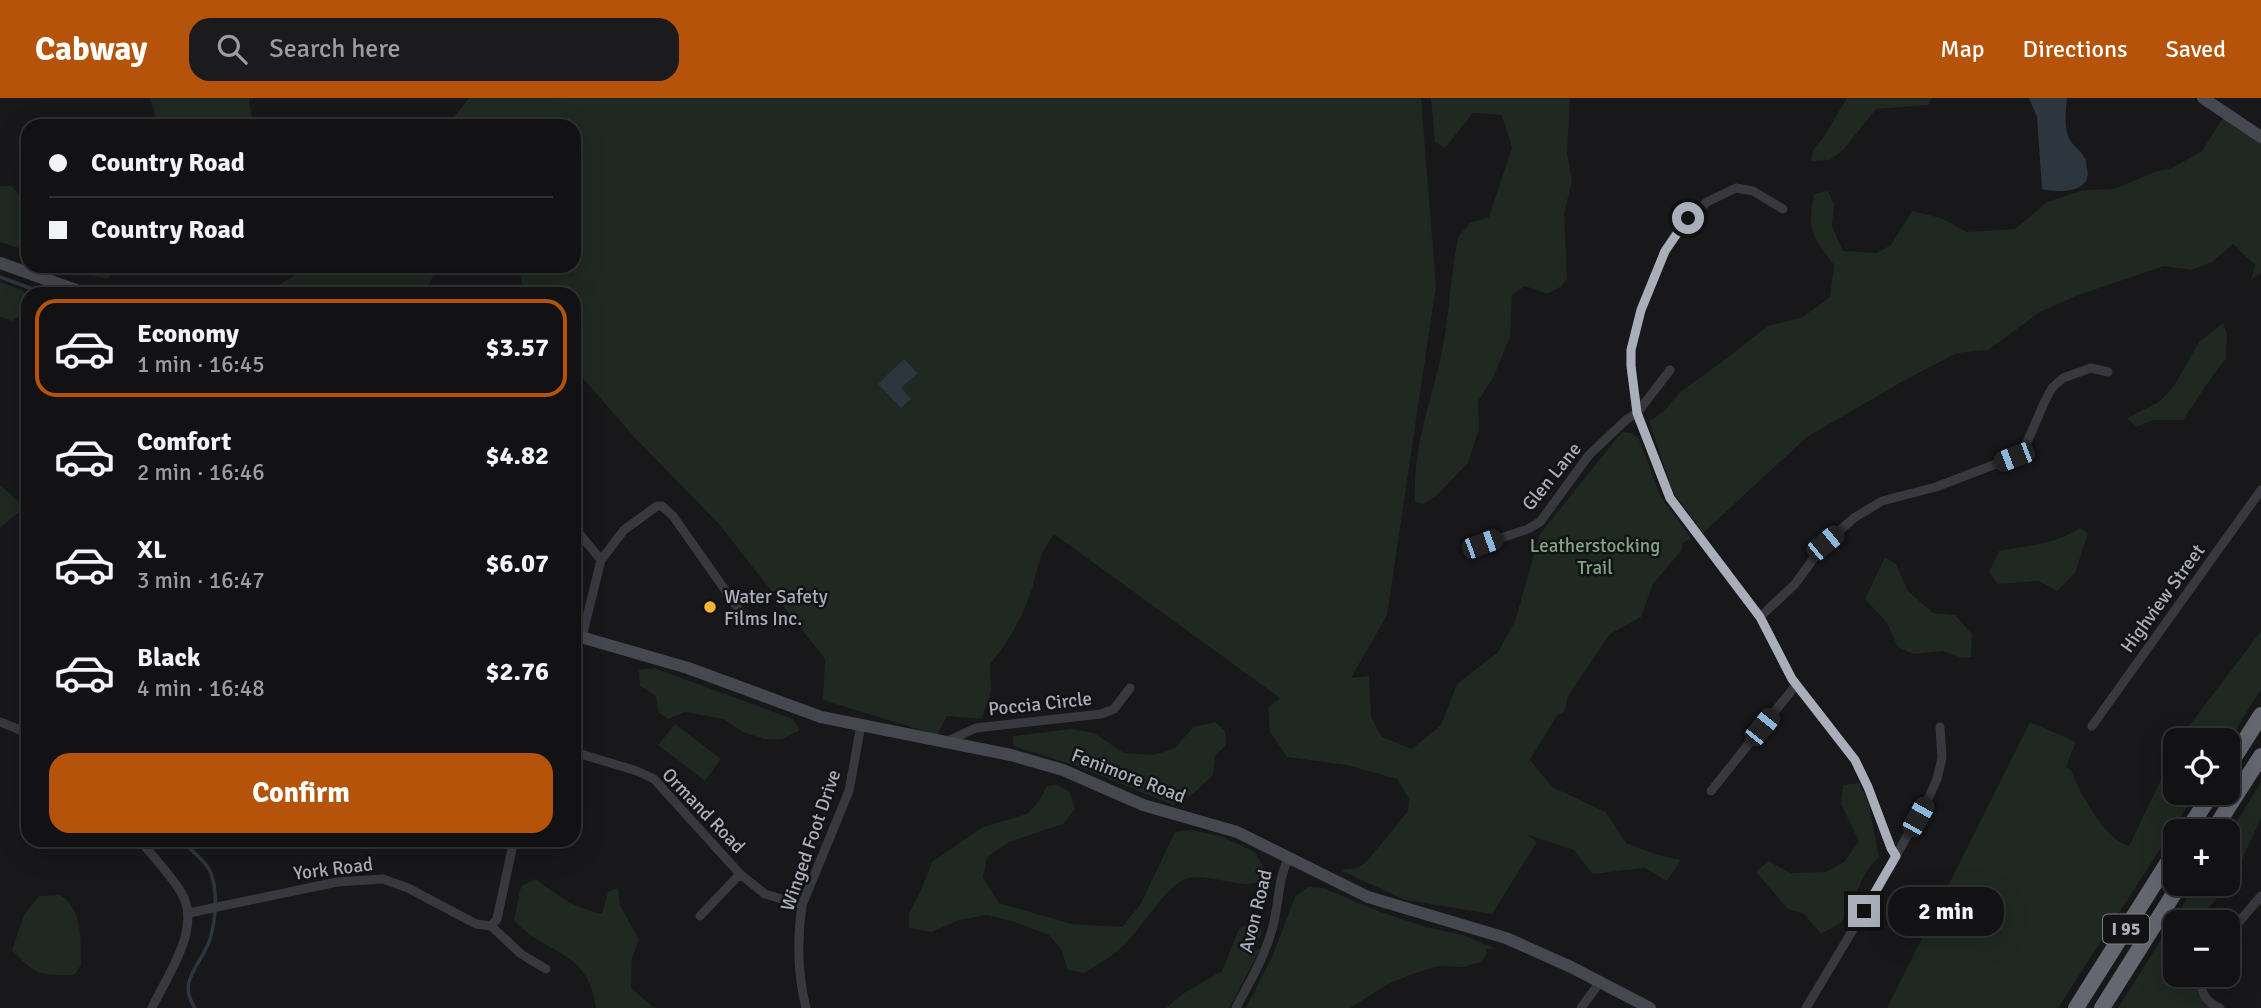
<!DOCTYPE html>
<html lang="en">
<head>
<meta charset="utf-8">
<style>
	body { margin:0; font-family:Signika,sans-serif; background:#1b1a1d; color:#f1f3f6; height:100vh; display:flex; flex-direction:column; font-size:26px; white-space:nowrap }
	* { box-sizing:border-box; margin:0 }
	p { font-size:23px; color:#9c9da0 }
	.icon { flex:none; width:38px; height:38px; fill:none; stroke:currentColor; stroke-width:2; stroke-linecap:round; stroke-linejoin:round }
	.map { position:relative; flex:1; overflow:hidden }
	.drawer { position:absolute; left:21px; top:189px; width:560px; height:560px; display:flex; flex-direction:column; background:#121114; border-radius:21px; box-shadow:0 7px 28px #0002,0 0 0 2px #313134 }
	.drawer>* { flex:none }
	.banner { position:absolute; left:21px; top:21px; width:560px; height:154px; border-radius:21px; box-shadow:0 7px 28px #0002,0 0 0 2px #313134; display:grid; align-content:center; height:154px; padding:0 28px; background:#121114 }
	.buttons { position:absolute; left:2163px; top:630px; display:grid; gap:14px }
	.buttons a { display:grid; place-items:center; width:77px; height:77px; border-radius:14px; background:#121114; box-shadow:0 7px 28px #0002,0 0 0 2px #313134; font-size:35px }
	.end { position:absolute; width:32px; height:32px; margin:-16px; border:9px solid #aaaeba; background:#111; box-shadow:0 0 0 4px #111 }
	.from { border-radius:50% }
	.bubble { position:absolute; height:49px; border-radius:21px; background:#121114; box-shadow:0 7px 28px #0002,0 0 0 2px #313134; font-size:23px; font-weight:800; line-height:49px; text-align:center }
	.car { position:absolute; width:21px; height:42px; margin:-21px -10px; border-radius:9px; box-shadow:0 0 5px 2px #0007; background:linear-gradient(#222 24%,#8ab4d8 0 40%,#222 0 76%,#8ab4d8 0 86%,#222 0) }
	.banner b { display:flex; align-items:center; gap:24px; height:66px; font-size:26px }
	.banner b+b { border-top:2px solid #313134 }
	.banner i { width:18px; height:18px; background:#f1f3f6 }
	ul { padding:12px 0 0; list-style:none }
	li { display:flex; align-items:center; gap:21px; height:98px; margin:0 14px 10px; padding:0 14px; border:4px solid transparent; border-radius:21px }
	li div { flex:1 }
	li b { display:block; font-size:26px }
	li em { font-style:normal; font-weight:800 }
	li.active { border-color:#b45309 }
	li>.icon { width:63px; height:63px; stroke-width:1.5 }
	.action { display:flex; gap:14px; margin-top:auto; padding:14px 28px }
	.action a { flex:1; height:80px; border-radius:21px; background:#b45309; color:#fff; font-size:28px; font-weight:800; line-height:80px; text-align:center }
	header { display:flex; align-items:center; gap:42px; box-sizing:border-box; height:98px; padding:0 35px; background:#b45309; color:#fff }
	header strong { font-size:33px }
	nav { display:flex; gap:38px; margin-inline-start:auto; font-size:24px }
	.search { width:490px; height:63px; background:#1b1a1d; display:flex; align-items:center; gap:18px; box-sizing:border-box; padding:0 24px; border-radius:21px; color:#9c9da0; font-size:26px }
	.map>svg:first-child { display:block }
	.green { fill:#1f2821 }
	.water { fill:#2d363e }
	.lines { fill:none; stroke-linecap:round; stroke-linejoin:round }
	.stream { stroke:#2d363e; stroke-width:3.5 }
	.street { stroke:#38393f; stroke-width:9 }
	.secondary { stroke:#46484f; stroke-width:12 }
	.highway { stroke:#646770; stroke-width:16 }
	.route { stroke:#aaaeba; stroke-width:9 }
	.poi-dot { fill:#f4b535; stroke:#131215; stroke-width:2.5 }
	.labels { text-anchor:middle; stroke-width:5; stroke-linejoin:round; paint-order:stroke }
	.shield { fill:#131215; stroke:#7d7f88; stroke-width:2 }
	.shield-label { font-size:18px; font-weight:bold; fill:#aaaeba }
	.street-label { font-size:19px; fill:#aaaeba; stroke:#131215 }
	.park-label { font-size:19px; fill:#80a583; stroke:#131215 }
	.poi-label { font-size:19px; fill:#aaaeba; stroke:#131215; text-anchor:start }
</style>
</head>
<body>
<header>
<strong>Cabway</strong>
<div class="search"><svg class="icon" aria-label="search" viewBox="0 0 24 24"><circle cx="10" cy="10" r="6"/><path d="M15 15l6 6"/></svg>Search here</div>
<nav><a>Map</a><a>Directions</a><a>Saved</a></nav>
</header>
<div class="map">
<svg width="2261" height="910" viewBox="0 0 2261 910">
	<rect width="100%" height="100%" fill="#18171a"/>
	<!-- green -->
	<path class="green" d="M150,0H249L253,28H158Z
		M469,0H1421L1436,188L1387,517L1351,580L1369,578L1371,619L1382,639L1412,651L1441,627L1457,586L1498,554L1515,523L1540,436L1617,340L1623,334L1631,335L1638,339L1661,399L1691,440L1683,445L1682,452L1653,486L1641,519L1610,536L1568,598L1565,613L1557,617L1530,662L1552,689L1606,714L1626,745L1658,757L1681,762L1667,783L1645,770L1593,776L1574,752L1528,737L1537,744L1492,816L1405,802L1340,772L1358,770L1367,763L1408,713L1409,701L1397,681L1347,667L1287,659L1270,634L1268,610L1280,600L1054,436C1037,459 1040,465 1032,491C1023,519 1009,543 990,566L991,593L982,621L947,618L937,637L823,602L825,561L718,425L635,340L574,270V196H525L518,168H574V28H447Z
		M1431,0H1570L1567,55L1572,83L1564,116L1567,180L1562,188L1547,196L1525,188L1512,197L1510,239L1493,280L1478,303L1479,331L1468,365L1435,399L1423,406L1415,404C1413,353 1427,315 1439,267C1449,225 1450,181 1458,139L1470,125L1489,119L1512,50L1502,17L1473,15L1445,50L1435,44Z
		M1847,0H1932L1928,7L1876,11L1844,51L1830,62L1811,63L1813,52L1823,40Z
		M2223,20L2261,45V175L2251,182L2255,167L2233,146L2212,164L2191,172L2164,168L2076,198L2040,214L1988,252L1957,255L1905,282L1807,339L1703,435L1673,394L1649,324L1665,312L1680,294L1719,266L1768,228L1803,219L1830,199L1834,167C1812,139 1807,132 1814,96L1828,93L1834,106L1832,128L1843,153L1877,155L1891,147L1912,113L1941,120L1967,134L2015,131L2047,104L2083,92L2114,91L2157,73L2170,71L2202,53Z
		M0,88H11L28,105V153L0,144Z
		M66,168H115L108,181L90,177Z
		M301,168H438L424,196H269L271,192L301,173Z
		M0,184L23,192L28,206V212L12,223L0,219Z
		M2223,225L2227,235L2226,261L2213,277L2183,322H2154L2136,329L2127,320L2159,304L2174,288L2199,244Z
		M0,387L25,409L0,430Z
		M2080,430L2088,435L2075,475L2057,493L2039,483L1998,486L1989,474L1999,453C2030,447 2052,447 2080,430Z
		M1885,459L1896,466L1908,493L1933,515L1955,517L1972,536L1971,559L1962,560L1943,553L1913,556L1898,549L1887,525L1865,501Z
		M574,466L582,504L574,512Z
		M2261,533V591L2228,644V642H2181L2186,632Z
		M654,570L793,621L800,632L782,641H764L743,634L723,621L685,614L668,621L658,614L656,598L640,588L639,572Z
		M1215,624L1225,633L1226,647L1215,658L1213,677L1193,696L1173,707L1074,667L1013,648V638L1071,631L1094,635L1124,655L1154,657L1175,650L1193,629Z
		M2030,624L2076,644L2066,669L2071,672C2080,695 2105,742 2129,748L2175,653V695H2196L2058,910H1887Z
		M675,626L721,661L705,683L658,647Z
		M2261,684V720L2232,784L2196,824H2175V877H2189L2204,907L2212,910H2118L2196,786H2228V737Z
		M1859,685L1869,706L1879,760C1861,771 1856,806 1841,824C1836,829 1827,832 1821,836L1804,816L1788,811L1756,774L1768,763L1791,775L1826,774L1844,764L1859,743L1841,706L1843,687Z
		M1057,687L1070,694L1075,711L1063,726L1009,744L987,759L983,780L999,805L1072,826L1122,829L1140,807L1175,734L1193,732L1223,739L1255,754L1264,770L1260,784C1237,791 1213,776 1189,780C1168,784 1141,831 1125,846C1115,857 1098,866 1085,875L1068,872L1061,851L1049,837L1015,824L987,817L959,822L932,834L909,830V815L921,792L932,764L983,729L1027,716L1039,703L1047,688Z
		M536,781C556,797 577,811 602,816L608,794L618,790L620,807L639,842L632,860L631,890L653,909L659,910H596C588,850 547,859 514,822L521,788Z
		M1308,789L1323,790L1381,814L1426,829L1463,837L1496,851H1486L1487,855L1482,864L1463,869L1438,868L1413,876L1390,885L1350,910H1246L1272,859L1295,799Z
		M60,797C84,813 80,841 81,867L74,877C39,877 36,878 12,852L24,817L39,798Z
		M1259,823L1262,835L1252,854L1261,850L1229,910H1166L1184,895L1222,873L1239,831L1249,825Z"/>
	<!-- water -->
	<path class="water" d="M2029,0H2067C2066,12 2064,27 2068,38C2072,48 2080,51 2085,60C2087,63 2086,67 2087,70C2093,95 2058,95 2042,91L2037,19Z
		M904,261L918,275L901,290L911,301L901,310L878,286Z"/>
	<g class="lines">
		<!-- stream -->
		<path class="stream" d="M0,179L46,196
			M180,742C188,750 200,758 207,768C219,785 216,822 210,841C202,867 176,882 195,910"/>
		<!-- street -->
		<path class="street" d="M1783,111L1753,93L1736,90L1707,104L1679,130L1665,154L1641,212L1631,252V268L1637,315L1670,400L1760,519L1792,581L1855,662L1868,689L1891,750L1896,758
			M574,429L601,462
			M1482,446L1528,431L1540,424L1589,357L1627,321L1637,315L1670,272
			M1760,519L1795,486L1825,445L1854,420L1882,403L1936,389L2014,359L2025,349L2044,305L2052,290L2063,280L2091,270L2108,274
			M574,551L582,539L601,462L624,432L657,408H662L673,418L742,516
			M0,624L28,635
			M2092,628L2261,392
			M945,644L976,630L1101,616L1114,611L1130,590
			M574,654L637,673L654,681L740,776L765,796L802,807
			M1711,693L1796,587
			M140,742C153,759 169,775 181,794C203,830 167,877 152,910
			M189,815L337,784L383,781L408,790L476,826L491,828L521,856L546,871
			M700,818L740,776
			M491,828L497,821L514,742
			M2228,837L2261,798
			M2199,877C2201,893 2204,904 2220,910
			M806,910C798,878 797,841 802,807L849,693L861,627
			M1236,910C1249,885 1263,862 1271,835C1279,811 1277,784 1288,761
			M1581,910L1600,884
			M1806,910L1878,790L1929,699L1937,681L1942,660L1940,629"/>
		<!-- secondary -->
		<path class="secondary" d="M2203,0L2261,39
			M0,165L87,196
			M574,537L688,570L821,619L1011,657L1063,672L1143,707L1237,734L1368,799L1506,840L1571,869L1650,910"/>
		<!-- highway -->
		<path class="highway" d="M2228,669L2261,617
			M2187,733L2212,695
			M2213,733L2261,658
			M2076,910L2175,753
			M2102,910L2180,786"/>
	</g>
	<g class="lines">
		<!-- route -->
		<path class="route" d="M1688,120L1665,153L1641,212L1631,252V268L1637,315L1670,400L1760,519L1792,581L1855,662L1868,689L1891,750L1896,758L1864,813"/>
	</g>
	<!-- markers -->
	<circle class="poi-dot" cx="710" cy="509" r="7"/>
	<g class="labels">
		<!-- shield labels -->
		<rect class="shield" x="2103" y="816.5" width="46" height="29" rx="5"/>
		<g class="shield-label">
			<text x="2126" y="837">I 95</text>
		</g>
		<!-- street labels -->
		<g class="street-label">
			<text transform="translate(1551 378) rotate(-51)" y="7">Glen Lane</text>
			<text transform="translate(2162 500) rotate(-54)" y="7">Highview Street</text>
			<text transform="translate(1040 605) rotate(-6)" y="7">Poccia Circle</text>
			<text transform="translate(1129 677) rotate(21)" y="7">Fenimore Road</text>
			<text transform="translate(704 712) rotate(46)" y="7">Ormand Road</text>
			<text transform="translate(810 742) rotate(-71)" y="7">Winged Foot Drive</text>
			<text transform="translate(333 770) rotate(-7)" y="7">York Road</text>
			<text transform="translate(1255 813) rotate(-76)" y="7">Avon Road</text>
		</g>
		<!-- park labels -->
		<g class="park-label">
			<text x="1595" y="454">Leatherstocking<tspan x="1595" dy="22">Trail</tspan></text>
		</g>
		<!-- poi labels -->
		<g class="poi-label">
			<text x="724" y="505">Water Safety<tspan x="724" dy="22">Films Inc.</tspan></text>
		</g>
	</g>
</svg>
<div class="buttons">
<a><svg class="icon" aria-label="locate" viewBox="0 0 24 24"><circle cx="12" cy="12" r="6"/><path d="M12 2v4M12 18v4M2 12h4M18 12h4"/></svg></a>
<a>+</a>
<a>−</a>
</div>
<i class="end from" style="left:1688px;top:120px"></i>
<i class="end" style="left:1864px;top:813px"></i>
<div class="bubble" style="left:1888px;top:789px;width:116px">2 min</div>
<i class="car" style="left:2014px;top:359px;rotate:249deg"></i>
<i class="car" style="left:1825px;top:445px;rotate:50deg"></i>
<i class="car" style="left:1482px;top:446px;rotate:70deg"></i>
<i class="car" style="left:1762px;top:629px;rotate:39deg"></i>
<i class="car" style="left:1918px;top:719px;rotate:29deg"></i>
<div class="banner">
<b><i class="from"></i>Country Road</b>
<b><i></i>Country Road</b>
</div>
<section class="drawer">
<ul>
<li class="active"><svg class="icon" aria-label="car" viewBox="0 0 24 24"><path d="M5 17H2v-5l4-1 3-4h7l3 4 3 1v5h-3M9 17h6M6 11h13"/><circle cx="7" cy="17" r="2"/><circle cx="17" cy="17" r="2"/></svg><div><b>Economy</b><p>1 min · 16:45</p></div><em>$3.57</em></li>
<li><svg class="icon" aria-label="car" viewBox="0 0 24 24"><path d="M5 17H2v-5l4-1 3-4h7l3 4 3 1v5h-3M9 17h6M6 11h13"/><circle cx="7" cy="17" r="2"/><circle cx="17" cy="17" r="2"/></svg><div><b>Comfort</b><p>2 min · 16:46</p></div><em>$4.82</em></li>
<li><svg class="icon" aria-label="car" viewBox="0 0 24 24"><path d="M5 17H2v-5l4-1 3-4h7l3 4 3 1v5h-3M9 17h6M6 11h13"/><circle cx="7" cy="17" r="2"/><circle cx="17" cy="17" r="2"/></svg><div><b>XL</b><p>3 min · 16:47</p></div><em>$6.07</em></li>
<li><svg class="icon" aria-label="car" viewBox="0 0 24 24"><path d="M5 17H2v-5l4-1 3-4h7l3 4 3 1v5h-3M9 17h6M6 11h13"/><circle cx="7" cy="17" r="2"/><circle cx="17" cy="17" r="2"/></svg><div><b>Black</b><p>4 min · 16:48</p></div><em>$2.76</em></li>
</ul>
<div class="action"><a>Confirm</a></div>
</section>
</div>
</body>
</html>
